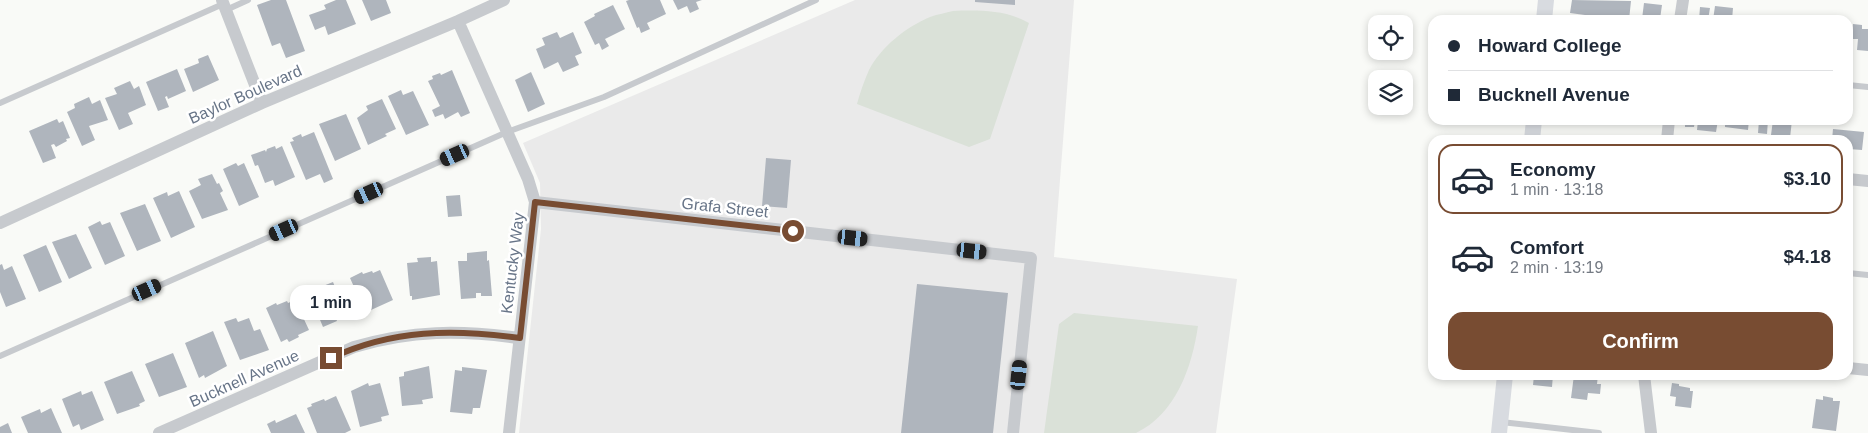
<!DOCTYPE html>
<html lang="en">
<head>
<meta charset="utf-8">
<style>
	body { margin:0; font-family:Arial,sans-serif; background:#f2f2f3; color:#1f2937; height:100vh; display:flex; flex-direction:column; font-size:19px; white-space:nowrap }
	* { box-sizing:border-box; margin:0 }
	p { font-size:16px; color:#747a83 }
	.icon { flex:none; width:28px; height:28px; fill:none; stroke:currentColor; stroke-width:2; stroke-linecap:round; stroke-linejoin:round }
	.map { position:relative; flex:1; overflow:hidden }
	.side { position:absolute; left:1428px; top:135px; width:425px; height:245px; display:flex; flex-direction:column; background:#fff; border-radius:15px; box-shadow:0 2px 8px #0003 }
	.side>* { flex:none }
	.guide { position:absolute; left:1428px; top:15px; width:425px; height:110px; border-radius:15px; box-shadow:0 2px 8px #0003; display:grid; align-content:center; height:110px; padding:0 20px; background:#fff }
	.tools { position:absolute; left:1368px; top:15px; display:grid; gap:10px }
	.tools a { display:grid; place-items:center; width:45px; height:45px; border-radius:10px; background:#fff; box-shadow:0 2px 8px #0003; font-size:25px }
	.end { position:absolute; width:22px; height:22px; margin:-11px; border:6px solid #784c32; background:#fff; box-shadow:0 0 0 2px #fff }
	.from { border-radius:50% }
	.bubble { position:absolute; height:35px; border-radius:15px; background:#fff; box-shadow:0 2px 8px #0003; font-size:16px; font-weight:700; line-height:35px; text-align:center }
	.car { position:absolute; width:15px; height:30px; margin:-15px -8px; border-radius:6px; box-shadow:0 0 4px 1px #0007; background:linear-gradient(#222 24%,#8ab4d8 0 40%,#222 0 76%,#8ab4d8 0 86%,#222 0) }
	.guide b { display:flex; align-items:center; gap:18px; height:48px; font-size:19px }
	.guide b+b { border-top:1px solid #e0e1e3 }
	.guide i { width:12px; height:12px; background:#1f2937 }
	ul { padding:9px 0 0; list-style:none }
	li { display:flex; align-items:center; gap:15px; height:70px; margin:0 10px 8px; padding:0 10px; border:2px solid transparent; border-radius:15px }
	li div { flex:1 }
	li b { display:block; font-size:19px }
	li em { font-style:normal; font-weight:700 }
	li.on { border-color:#784c32 }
	li>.icon { width:45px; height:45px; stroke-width:1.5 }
	.cta { display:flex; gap:10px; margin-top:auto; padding:10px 20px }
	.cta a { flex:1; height:58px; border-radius:15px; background:#784c32; color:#fff; font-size:20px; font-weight:700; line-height:58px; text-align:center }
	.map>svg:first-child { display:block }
	.built { fill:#eaeaea }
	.green { fill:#dae1d8 }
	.building { fill:#afb5bd }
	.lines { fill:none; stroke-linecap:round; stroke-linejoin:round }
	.lane { stroke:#c7cace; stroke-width:6 }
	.street { stroke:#c7cace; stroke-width:12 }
	.secondary { stroke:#d8dbe0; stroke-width:16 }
	.route { stroke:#784c32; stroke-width:6 }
	.labels { text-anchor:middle; stroke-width:5; stroke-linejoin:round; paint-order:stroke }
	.street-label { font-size:16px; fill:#687588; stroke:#fff }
</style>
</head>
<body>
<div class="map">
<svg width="1868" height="433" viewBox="0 0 1868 433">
	<rect width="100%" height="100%" fill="#f9faf7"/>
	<!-- built -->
	<path class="built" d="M855,0H1074L1054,257L1237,279L1216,433H519L541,229L540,183L523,143Z"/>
	<!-- green -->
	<path class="green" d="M953,11C979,10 1007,10 1029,23L990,139L969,147L857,104C860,93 864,81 869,70C881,47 906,27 930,17C938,14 946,13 953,11Z
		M1074,313L1198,326C1192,367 1176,414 1136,433H1044L1059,324Z"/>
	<!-- building -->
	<path class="building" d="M271,0H286L305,51L286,58L280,43L272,46L257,5Z
		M336,0H346L356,24L328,35L325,26L315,30L309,15L326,9L324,5Z
		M362,0H386L391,13L371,21Z
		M629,0H660L666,14L647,23L650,29L641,33L639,27L637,28L626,1Z
		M673,0H702L696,2L699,9L690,13L687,6L678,10Z
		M975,0H1015V5L975,2Z
		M1572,0L1631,1L1629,20H1600V17L1570,13Z
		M1644,3L1662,5L1660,19H1642Z
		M613,5L625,29L605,39L609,46L602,50L599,43L595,45L584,22L595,16L594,14Z
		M1715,6L1733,8L1732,20H1713Z
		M1700,7L1710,8L1708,20H1699Z
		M1853,24L1862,25V29H1868V51L1857,50L1858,39H1852Z
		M557,32L560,38L573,32L582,53L575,56L579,65L563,72L558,62L544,69L536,49L545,45L542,38Z
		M208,55L219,80L193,92L184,69L199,63L198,59Z
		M177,69L186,91L168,99L167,96L165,97L169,107L158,111L146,82Z
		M452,70L470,113L461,117L458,112L445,119L443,114L435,117L432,110L440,106L428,81L433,79L432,76L440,73L441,75Z
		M531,72L545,104L528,112L515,80Z
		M130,81L134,89L139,86L146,105L128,113L133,124L119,130L105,98L117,94L114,88Z
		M401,90L403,95L413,91L429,125L406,135L388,96Z
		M89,97L92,104L100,100L108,120L89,126L95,140L82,146L67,112L75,108L74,104Z
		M382,99L396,129L385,134L387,136L368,145L357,118L368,110L366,106Z
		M346,114L361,149L335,161L319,124Z
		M57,119L59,123L63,121L70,138L66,139L67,141L56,147L54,144L51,145L56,158L43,163L29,131Z
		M1685,120H1695L1694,127H1685Z
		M1698,120H1718L1716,132L1697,130Z
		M1725,120H1749L1748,130L1725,127Z
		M1759,120H1768L1767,134L1758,133Z
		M1773,120H1792L1790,138L1771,135Z
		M1833,129L1864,132L1862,150L1848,149V140H1832Z
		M314,132L333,179L324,183L320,174L306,180L290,142L294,141L292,138L301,134L302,137Z
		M275,146L276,149L282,146L295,177L275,186L273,180L265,183L258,165L255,166L251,155L265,150L266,152L267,149Z
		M766,158L791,160L787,208L762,206Z
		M236,163L238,166L244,163L259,197L239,206L223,169Z
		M212,174L217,184L219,183L223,191L220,193L228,210L202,219L189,191L201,185L198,179Z
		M179,191L195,227L171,238L153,198L167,192L168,196Z
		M460,195L462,216L448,217L446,196Z
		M145,204L161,241L137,251L120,213Z
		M100,221L102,225L110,222L125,256L105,265L88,227Z
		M76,234L92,268L69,279L52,242Z
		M46,245L62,282L39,292L23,255Z
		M487,251V261L489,260L492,296H481V293H476V298L461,299L458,261H467V253Z
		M431,257V262L437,261L440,295L412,300V296H410L407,263L418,262L417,258Z
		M2,264L4,270L12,266L26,299L6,307L0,292V265Z
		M380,270L393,300L371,310L370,307L364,309L350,278L362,272L363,274L372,271L373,273Z
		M333,282L335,287L340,286L349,308L343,310L345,313L338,315L337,312L334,313L337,321L323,327L307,289L317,285L318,288Z
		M917,284L1008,293L993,433H901Z
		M295,300L309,330L298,335L299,337L289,342L287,339L281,342L266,308L276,303L277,305L287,301L288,303Z
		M236,318L238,322L249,318L254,331L260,329L269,350L240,360L224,322Z
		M213,331L227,366L205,378L204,375L199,378L185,343Z
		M173,353L187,387L159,397L145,364Z
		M429,366L433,398L422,400L423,404L402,406L399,377L404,376V372Z
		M462,367L487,370L480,408H473L472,414L450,412L455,370L462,371Z
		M132,371L145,401L139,404L140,406L117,414L104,382Z
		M1534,375H1553L1552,387L1533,385Z
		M1574,375H1598L1597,384H1601L1600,394L1588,393L1587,400L1571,398Z
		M368,383L369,386L380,383L389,415L381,417L382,421L360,427L351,391Z
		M1672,383L1679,384V386L1690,388V391H1693L1691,408L1675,406L1676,397L1670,396Z
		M81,391L82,395L92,391L104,420L81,430L79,424L73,427L62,399Z
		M336,396L351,430L345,433H317L307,408L312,406L311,404L324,399L325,401Z
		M1823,396L1833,398V401H1840L1836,431L1812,428L1816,399L1823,400Z
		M51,408L62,433H28L21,417L40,409L41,413Z
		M296,414L305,433H271L267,424L275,420L276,423Z
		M8,423L12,433H0V427Z"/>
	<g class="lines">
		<!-- lane -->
		<path class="lane" d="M226,10L248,0
			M1848,85L1868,87
			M0,103L223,4
			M1848,273L1868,275
			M0,356L507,132L604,97L816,0
			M1501,422L1599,433"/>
		<!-- street -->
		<path class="street" d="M222,0L262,103
			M1680,20L1683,0
			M458,21L528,179L535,202L509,433
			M1667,140L1669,120
			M1848,179L1868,181
			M535,202L1031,258L1013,433
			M0,223L262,103L458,21L504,0
			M1848,368L1868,370
			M1644,375L1651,433
			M159,433L354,347C412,330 460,330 519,338"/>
		<!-- secondary -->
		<path class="secondary" d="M1544,20L1546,0
			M1532,140L1534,120
			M1499,433L1505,375"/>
	</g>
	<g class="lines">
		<!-- route -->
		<path class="route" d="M331,358C393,329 453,329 520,338L535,202L793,231"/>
	</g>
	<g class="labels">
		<!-- street labels -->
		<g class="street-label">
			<text transform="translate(245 94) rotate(-24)" y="6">Baylor Boulevard</text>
			<text transform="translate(725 207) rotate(6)" y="6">Grafa Street</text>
			<text transform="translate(512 263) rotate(-83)" y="6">Kentucky Way</text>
			<text transform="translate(244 378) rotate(-24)" y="6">Bucknell Avenue</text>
		</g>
	</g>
</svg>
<div class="tools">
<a><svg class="icon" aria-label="locate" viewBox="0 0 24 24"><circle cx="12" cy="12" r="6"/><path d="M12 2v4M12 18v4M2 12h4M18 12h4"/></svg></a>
<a><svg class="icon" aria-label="layers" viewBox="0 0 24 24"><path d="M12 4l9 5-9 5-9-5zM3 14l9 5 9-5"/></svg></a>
</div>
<i class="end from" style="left:793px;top:231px"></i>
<i class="end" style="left:331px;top:358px"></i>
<div class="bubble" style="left:290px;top:285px;width:82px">1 min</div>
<i class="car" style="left:455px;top:155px;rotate:246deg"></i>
<i class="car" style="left:369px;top:193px;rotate:246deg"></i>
<i class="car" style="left:284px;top:230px;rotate:246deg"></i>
<i class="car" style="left:853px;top:238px;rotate:96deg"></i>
<i class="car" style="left:972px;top:251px;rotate:96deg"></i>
<i class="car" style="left:147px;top:290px;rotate:66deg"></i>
<i class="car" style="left:1019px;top:375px;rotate:6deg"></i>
<div class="guide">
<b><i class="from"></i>Howard College</b>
<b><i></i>Bucknell Avenue</b>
</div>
<section class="side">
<ul>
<li class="on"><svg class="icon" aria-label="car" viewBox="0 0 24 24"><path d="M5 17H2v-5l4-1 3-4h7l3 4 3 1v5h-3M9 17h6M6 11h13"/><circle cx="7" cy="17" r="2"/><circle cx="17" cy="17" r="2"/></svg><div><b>Economy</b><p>1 min · 13:18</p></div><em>$3.10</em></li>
<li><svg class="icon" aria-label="car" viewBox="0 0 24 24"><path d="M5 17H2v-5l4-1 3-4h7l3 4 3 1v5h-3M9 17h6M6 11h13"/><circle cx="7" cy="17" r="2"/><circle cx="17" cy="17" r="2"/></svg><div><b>Comfort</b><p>2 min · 13:19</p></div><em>$4.18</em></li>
</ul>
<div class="cta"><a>Confirm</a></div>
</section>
</div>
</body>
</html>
